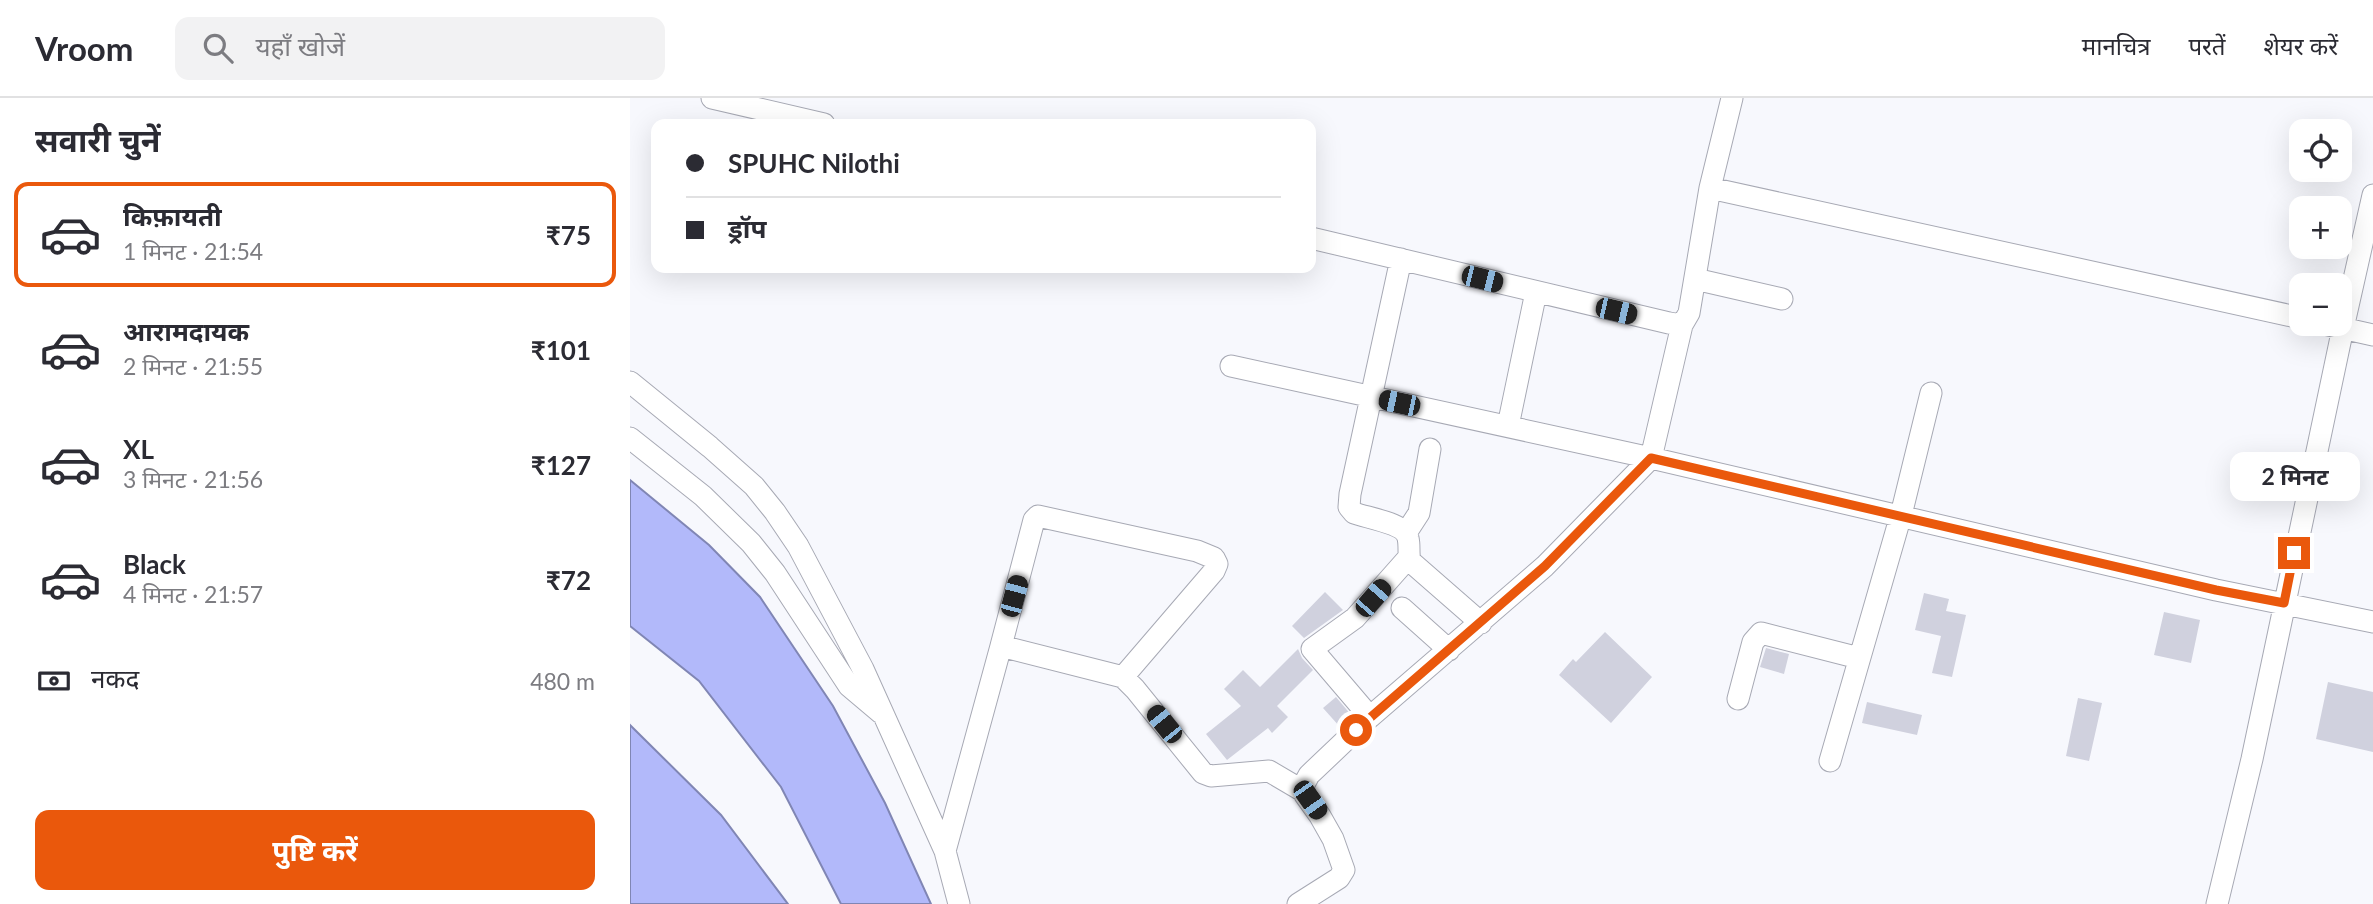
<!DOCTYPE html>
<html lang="hi">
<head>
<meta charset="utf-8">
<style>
	body { margin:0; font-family:Lato,"Noto Sans Devanagari",sans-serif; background:#f2f2f3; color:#2b2b33; height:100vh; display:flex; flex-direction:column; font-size:26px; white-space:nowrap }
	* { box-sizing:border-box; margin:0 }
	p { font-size:23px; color:#7c7c81 }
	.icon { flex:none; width:38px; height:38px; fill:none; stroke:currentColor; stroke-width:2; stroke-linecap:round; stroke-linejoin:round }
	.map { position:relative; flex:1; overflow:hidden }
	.details { display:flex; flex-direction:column; background:#fff; width:630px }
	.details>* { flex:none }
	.guide { position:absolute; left:21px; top:21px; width:665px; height:154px; border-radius:14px; box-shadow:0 7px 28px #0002; display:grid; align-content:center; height:154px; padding:0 35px; background:#fff }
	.fabs { position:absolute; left:1659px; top:21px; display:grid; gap:14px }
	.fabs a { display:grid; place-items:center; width:63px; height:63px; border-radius:14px; background:#fff; box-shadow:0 7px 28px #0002; font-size:35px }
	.end { position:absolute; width:32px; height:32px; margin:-16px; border:9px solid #ea580c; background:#fff; box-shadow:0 0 0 4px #fff }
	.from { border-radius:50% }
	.bubble { position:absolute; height:49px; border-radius:14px; background:#fff; box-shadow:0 7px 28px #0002; font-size:23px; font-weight:700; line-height:49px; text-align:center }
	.car { position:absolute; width:21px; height:42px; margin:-21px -10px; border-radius:9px; box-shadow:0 0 5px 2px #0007; background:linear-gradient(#222 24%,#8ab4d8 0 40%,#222 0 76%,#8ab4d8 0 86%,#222 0) }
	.guide b { display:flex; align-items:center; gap:24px; height:66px; font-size:26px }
	.guide b+b { border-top:2px solid #e1e1e2 }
	.guide i { width:18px; height:18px; background:#2b2b33 }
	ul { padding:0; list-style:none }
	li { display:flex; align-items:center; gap:21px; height:105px; margin:0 14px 10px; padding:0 21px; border:4px solid transparent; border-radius:14px }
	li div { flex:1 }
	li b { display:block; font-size:26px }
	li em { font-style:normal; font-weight:700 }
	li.active { border-color:#ea580c }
	li>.icon { width:63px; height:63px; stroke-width:1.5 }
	h2 { padding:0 35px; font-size:32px; line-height:84px }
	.pay { display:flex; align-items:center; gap:18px; height:77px; padding:0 35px; font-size:26px }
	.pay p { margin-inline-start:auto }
	.primary-button { display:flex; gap:14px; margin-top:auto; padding:14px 35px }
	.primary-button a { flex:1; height:80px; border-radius:14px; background:#ea580c; color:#fff; font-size:28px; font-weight:700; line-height:80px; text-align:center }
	header { display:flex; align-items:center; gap:42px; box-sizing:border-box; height:98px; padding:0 35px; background:#fff; border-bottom:2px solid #e1e1e2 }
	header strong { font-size:33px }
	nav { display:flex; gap:38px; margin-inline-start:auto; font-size:24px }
	.search { width:490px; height:63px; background:#f2f2f3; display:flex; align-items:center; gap:18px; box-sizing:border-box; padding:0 24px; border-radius:14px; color:#7c7c81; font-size:26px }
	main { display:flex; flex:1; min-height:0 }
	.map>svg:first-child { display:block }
	.water { fill:#b2b9fa; stroke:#8086b4; stroke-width:2 }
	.building { fill:#d0d1de }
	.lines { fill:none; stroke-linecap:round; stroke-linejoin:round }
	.minor-casing { stroke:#a7a9b4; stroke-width:23 }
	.minor { stroke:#fff; stroke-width:21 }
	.route { stroke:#ea580c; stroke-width:9 }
</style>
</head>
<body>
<header>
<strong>Vroom</strong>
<div class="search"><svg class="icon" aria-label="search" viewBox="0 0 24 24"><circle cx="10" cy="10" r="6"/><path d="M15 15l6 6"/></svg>यहाँ खोजें</div>
<nav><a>मानचित्र</a><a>परतें</a><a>शेयर करें</a></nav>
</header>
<main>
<section class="details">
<h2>सवारी चुनें</h2>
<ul>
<li class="active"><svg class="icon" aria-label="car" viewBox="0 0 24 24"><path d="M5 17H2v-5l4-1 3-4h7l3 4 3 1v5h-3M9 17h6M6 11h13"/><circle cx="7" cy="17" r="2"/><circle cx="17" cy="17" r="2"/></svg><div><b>किफ़ायती</b><p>1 मिनट · 21:54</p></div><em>₹75</em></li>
<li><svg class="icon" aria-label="car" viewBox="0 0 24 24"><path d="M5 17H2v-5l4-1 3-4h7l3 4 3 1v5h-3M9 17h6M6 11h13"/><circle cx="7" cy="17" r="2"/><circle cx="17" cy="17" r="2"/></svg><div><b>आरामदायक</b><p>2 मिनट · 21:55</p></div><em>₹101</em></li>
<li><svg class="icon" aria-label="car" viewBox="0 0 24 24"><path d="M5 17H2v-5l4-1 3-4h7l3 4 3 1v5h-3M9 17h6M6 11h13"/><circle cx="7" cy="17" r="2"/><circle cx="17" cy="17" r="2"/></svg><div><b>XL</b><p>3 मिनट · 21:56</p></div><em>₹127</em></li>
<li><svg class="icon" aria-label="car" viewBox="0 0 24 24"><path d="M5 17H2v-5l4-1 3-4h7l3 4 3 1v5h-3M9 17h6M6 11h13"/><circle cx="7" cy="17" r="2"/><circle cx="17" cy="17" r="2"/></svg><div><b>Black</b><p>4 मिनट · 21:57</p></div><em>₹72</em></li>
</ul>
<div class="pay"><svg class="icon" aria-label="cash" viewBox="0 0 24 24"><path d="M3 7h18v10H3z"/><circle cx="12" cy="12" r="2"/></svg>नकद<p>480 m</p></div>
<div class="primary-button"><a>पुष्टि करें</a></div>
</section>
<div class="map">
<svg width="1743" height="806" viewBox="0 0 1743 806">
	<rect width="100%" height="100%" fill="#f7f8fd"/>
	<!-- water -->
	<path class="water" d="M0,382L79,447L130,499L203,608L255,705L301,806H211L151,689L69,583L0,528Z
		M0,627L91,717L158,806H0Z"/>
	<!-- building -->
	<path class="building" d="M695,494L713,512L674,540L662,528Z
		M1294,495L1319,501L1316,513L1336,517L1322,579L1302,575L1311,538L1285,532Z
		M1534,514L1570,522L1561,565L1524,557Z
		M975,534L1022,579L981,625L929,577L943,561L946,564Z
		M1136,550L1159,556L1154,576L1130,569Z
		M668,551L672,560L683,572L647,608L658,619L642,635L638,630L597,662L576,636L611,608L594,591L613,572L630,589Z
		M1698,584L1743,594V654L1686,641Z
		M706,599L722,618L710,629L693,610Z
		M1448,600L1472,605L1459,663L1436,658Z
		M1237,604L1292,617L1287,637L1232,625Z"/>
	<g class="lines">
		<!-- minor casing -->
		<g class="minor-casing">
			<path id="minor" d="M82,0L194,26
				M1080,90L1671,220
				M681,140L1039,225L1052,227L1059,215L1080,90L1102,0
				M771,161L720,396L719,409L724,415C737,420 775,425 778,440C780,448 778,455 780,463L851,525
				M1065,181L1152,201
				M1694,226L1743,237
				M601,268L1021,360L1586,492L1743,524
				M0,284L80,349L124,388L145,414L168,448L233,571L315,753L329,806
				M878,328L906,194
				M0,340L73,398L121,445L145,475L219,588L251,615
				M776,435L789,415L800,351
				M772,510L819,552
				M371,548L404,422L408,418L567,453L584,460L587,466L584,473L493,579
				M1108,601L1123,544L1131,535L1229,560
				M740,619L682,551L725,520L779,459
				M1200,663L1271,417L1301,295
				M315,753L371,548L493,579L505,591L573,675L581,678L639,673L673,693
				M668,806L709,780L714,772L703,741L690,718L675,697L673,688L679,677L740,619L915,468L1021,360L1052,227
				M1587,806L1622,661L1713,230L1743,97"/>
		</g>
		<!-- minor -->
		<use href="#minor" class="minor"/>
	</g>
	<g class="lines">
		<!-- route -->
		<path class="route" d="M726,632L915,468L1021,360L1586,492L1654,505L1664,455"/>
	</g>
</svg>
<div class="fabs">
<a><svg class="icon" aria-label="locate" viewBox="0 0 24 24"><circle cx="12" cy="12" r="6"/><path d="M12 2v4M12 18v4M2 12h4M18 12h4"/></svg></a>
<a>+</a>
<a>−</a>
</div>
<i class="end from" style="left:726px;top:632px"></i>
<i class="end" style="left:1664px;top:455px"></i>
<div class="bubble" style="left:1600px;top:354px;width:130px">2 मिनट</div>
<i class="car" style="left:852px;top:181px;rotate:104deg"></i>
<i class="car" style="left:986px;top:213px;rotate:103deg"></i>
<i class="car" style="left:769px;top:305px;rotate:282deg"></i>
<i class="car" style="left:384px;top:498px;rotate:15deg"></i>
<i class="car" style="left:743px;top:500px;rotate:41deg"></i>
<i class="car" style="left:534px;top:626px;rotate:321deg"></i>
<i class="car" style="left:680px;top:702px;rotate:145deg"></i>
<div class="guide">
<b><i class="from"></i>SPUHC Nilothi</b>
<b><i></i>ड्रॉप</b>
</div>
</div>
</main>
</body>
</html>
